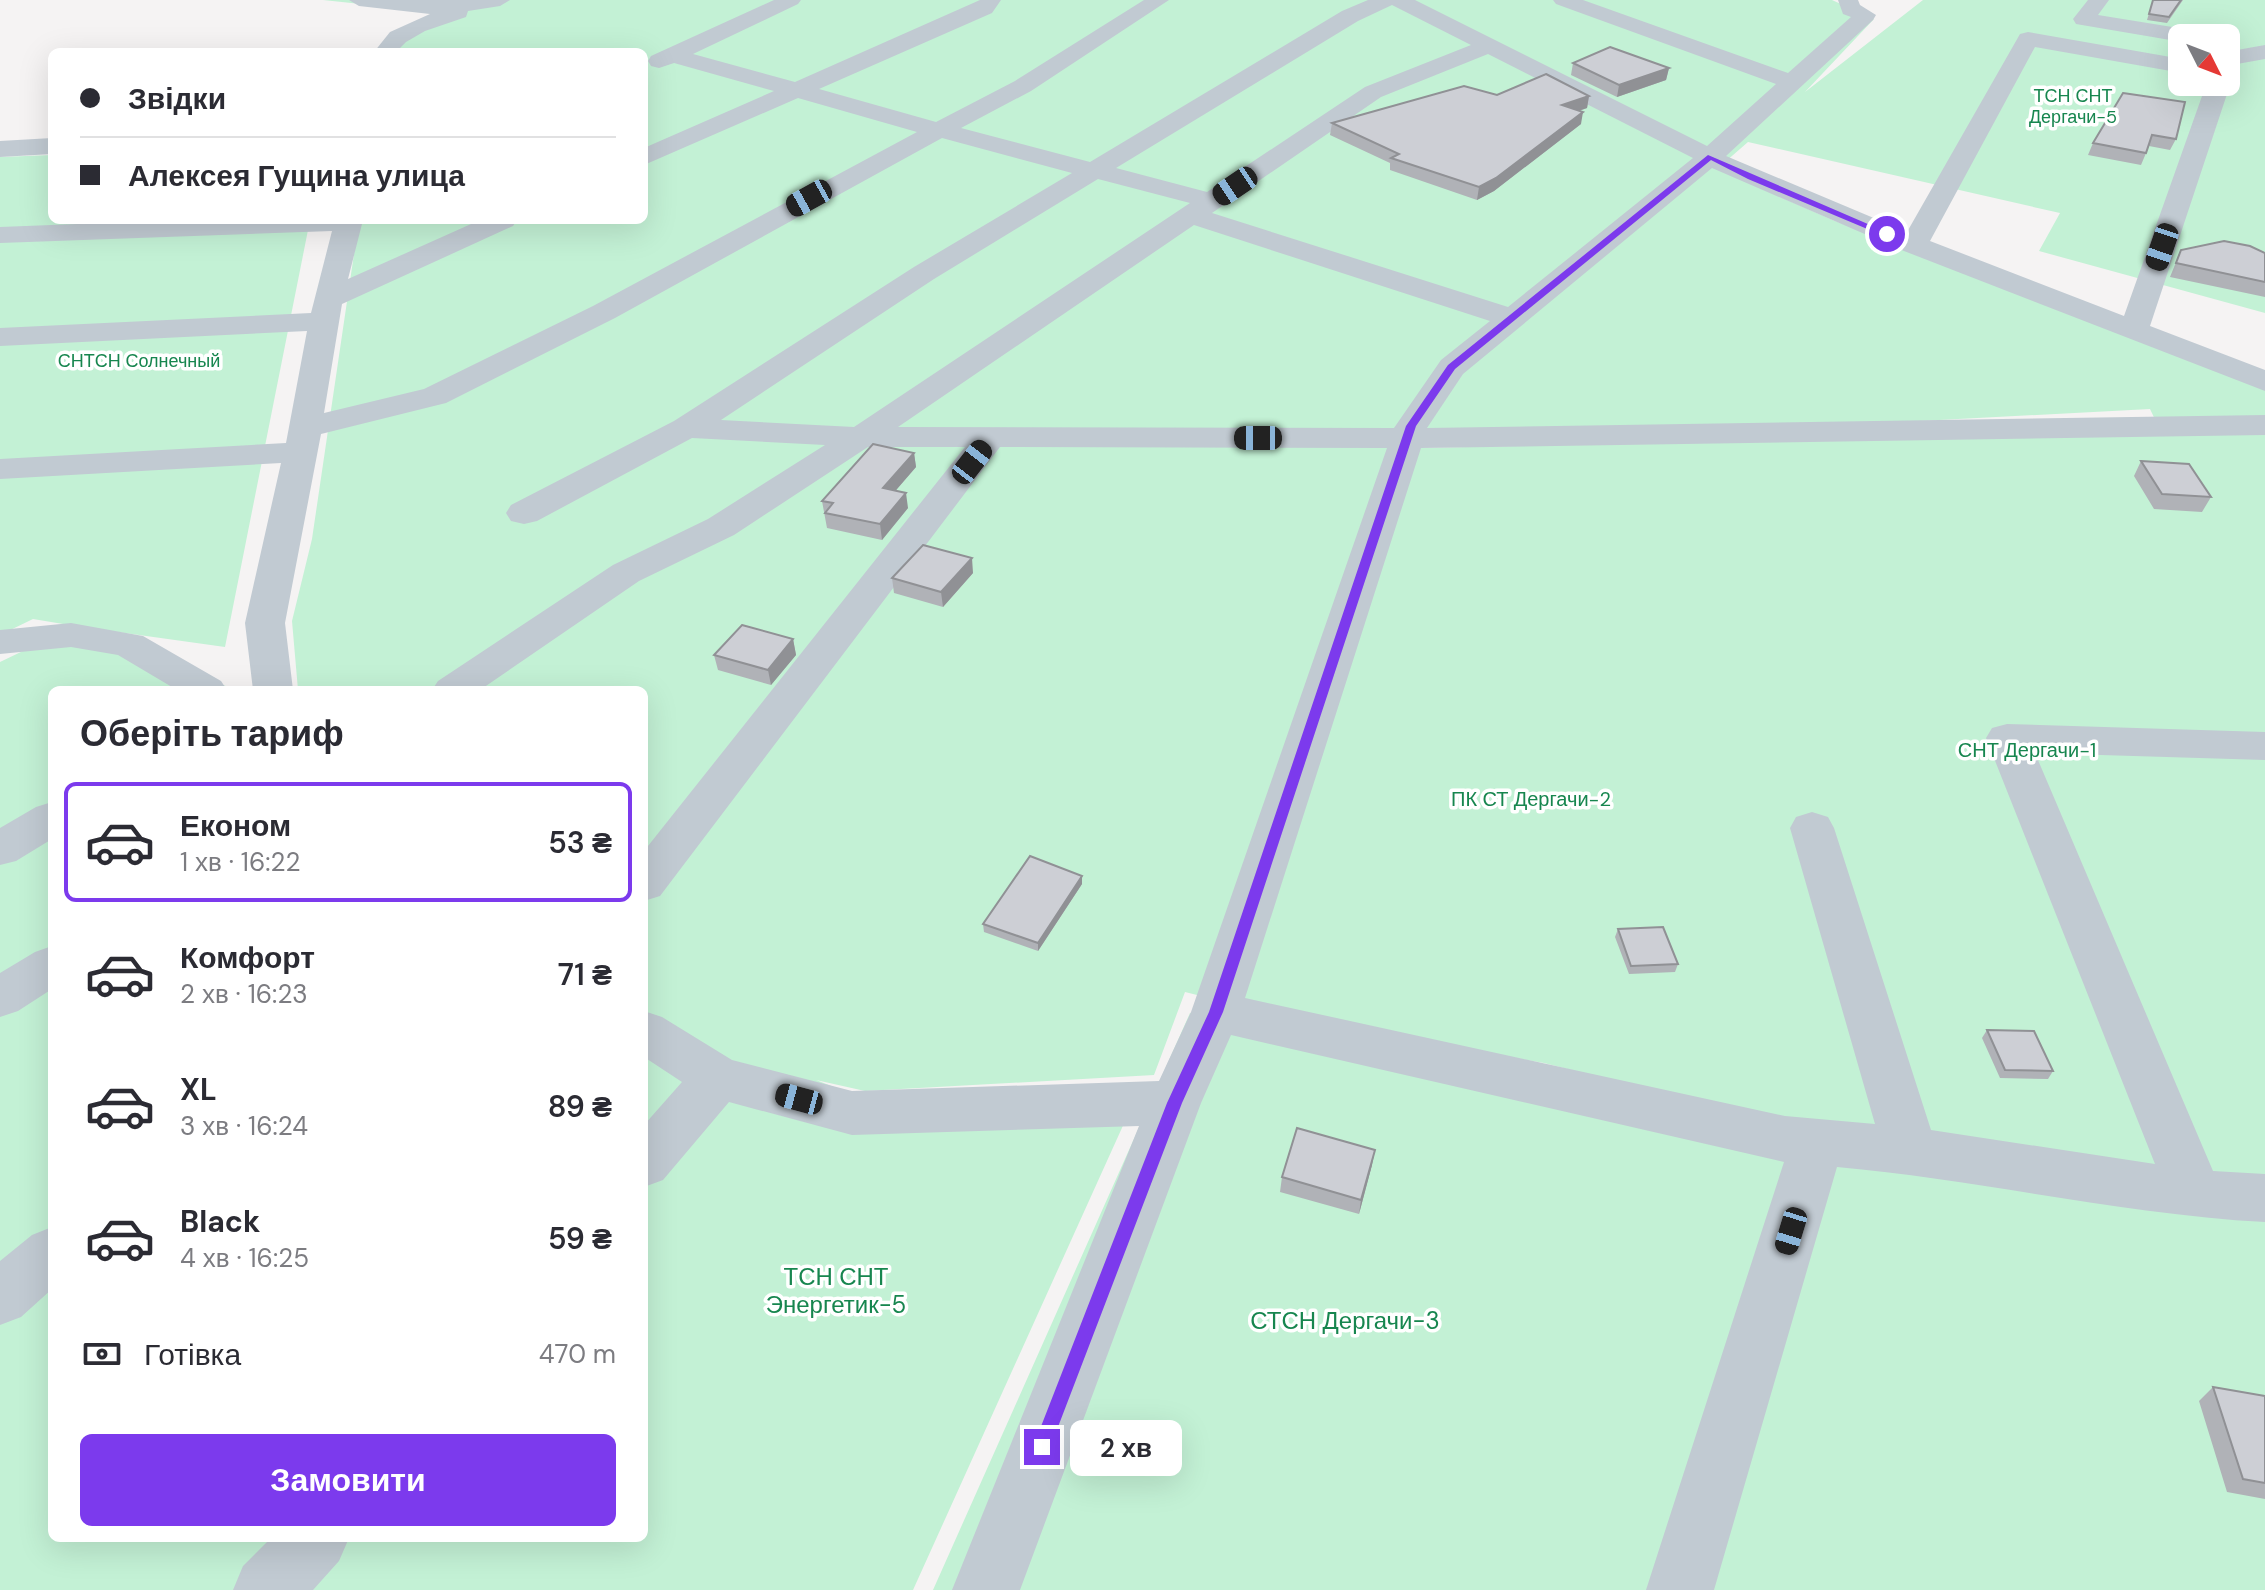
<!DOCTYPE html>
<html lang="uk">
<head>
<meta charset="utf-8">
<style>
	body { margin:0; font-family:"DM Sans",sans-serif; background:#f2f2f3; color:#2b2b33; height:100vh; display:flex; flex-direction:column; font-size:30px; white-space:nowrap }
	* { box-sizing:border-box; margin:0 }
	p { font-size:26px; color:#7c7c81 }
	.icon { flex:none; width:44px; height:44px; fill:none; stroke:currentColor; stroke-width:2; stroke-linecap:round; stroke-linejoin:round }
	.map { position:relative; flex:1; overflow:hidden }
	.drawer { position:absolute; left:48px; top:686px; width:600px; height:856px; display:flex; flex-direction:column; background:#fff; border-radius:12px; box-shadow:0 8px 32px #0002 }
	.drawer>* { flex:none }
	.hud { position:absolute; left:48px; top:48px; width:600px; height:176px; border-radius:12px; box-shadow:0 8px 32px #0002; display:grid; align-content:center; height:176px; padding:0 32px; background:#fff }
	.needle { width:52px; rotate:132deg }
	.buttons { position:absolute; left:2168px; top:24px; display:grid; gap:16px }
	.buttons a { display:grid; place-items:center; width:72px; height:72px; border-radius:12px; background:#fff; box-shadow:0 8px 32px #0002; font-size:40px }
	.end { position:absolute; width:36px; height:36px; margin:-18px; border:10px solid #7c3aed; background:#fff; box-shadow:0 0 0 4px #fff }
	.from { border-radius:50% }
	.bubble { position:absolute; height:56px; border-radius:12px; background:#fff; box-shadow:0 8px 32px #0002; font-size:26px; font-weight:600; line-height:56px; text-align:center }
	.car { position:absolute; width:24px; height:48px; margin:-24px -12px; border-radius:10px; box-shadow:0 0 6px 2px #0007; background:linear-gradient(#222 24%,#8ab4d8 0 40%,#222 0 76%,#8ab4d8 0 86%,#222 0) }
	.hud b { display:flex; align-items:center; gap:28px; height:76px; font-size:30px }
	.hud b+b { border-top:2px solid #e1e1e2 }
	.hud i { width:20px; height:20px; background:#2b2b33 }
	ul { padding:0; list-style:none }
	li { display:flex; align-items:center; gap:24px; height:120px; margin:0 16px 12px; padding:0 16px; border:4px solid transparent; border-radius:12px }
	li div { flex:1 }
	li b { display:block; font-size:30px }
	li em { font-style:normal; font-weight:600 }
	li.selected { border-color:#7c3aed }
	li>.icon { width:72px; height:72px; stroke-width:1.5 }
	h2 { padding:0 32px; font-size:36px; line-height:96px }
	.pay { display:flex; align-items:center; gap:20px; height:88px; padding:0 32px; font-size:30px }
	.pay p { margin-inline-start:auto }
	.cta { display:flex; gap:16px; margin-top:auto; padding:16px 32px }
	.cta a { flex:1; height:92px; border-radius:12px; background:#7c3aed; color:#fff; font-size:32px; font-weight:600; line-height:92px; text-align:center }
	.map>svg:first-child { display:block }
	.green { fill:#c3f1d5; fill-rule:evenodd }
	.lines { fill:none; stroke-linecap:round; stroke-linejoin:round }
	.minor { fill:#c1cad2; fill-rule:evenodd }
	.wall { fill:#b0b2b7 }
	.shaded-wall { fill:#909195 }
	.building { fill:#cdcfd5; stroke:#909195; stroke-width:2 }
	.route { fill:#7c3aed }
	.labels { text-anchor:middle; stroke-width:7; stroke-linejoin:round; paint-order:stroke }
	.far-park-label { font-size:18px; fill:#17864f; stroke:#fff }
	.park-label { font-size:20px; fill:#17864f; stroke:#fff }
	.near-park-label { font-size:24px; fill:#17864f; stroke:#fff }
</style>
</head>
<body>
<div class="map">
<svg width="2265" height="1590" viewBox="0 0 2265 1590">
	<rect width="100%" height="100%" fill="#f5f3f3"/>
	<!-- green -->
	<path class="green" d="M323,0H1832L1874,19L1805,92L1923,0H2265V313L2039,251L2060,213L1748,142L1717,169L1835,221L2265,383V1182L1779,1123L1544,1063L1273,1014L1185,992L1154,1075L865,1091L816,1080L865,1099L1140,1088L913,1590H0V662L75,626L33,619L0,635V157L52,155V220H310L225,647L89,628L235,690H289H52V1538H644V690H298L292,621L312,539L359,220H644V52H397L402,42L436,12ZM2182,38H2226V82H2182ZM2150,409L2161,432L1421,448L1422,447Z
		M1190,1013L1836,1155L2265,1203V1590H933Z"/>
	<g class="lines">
		<!-- minor -->
		<path class="minor" d="M349,0H510L500,6L468,11L466,17L425,31L406,42L396,52H374L390,32L430,14L359,6Z
			M774,0H801L798,4L693,54L795,82L980,0H1001L992,13L819,89L936,122L1015,81L1144,0H1169L1031,91L961,128L1090,162L1342,11L1368,0H1415L1707,146L1776,84L1556,4L1553,0H1583L1788,73L1851,17L1843,14L1838,0H1858L1860,5L1876,15L1873,20L1726,156L1907,232L2020,34L2028,32L2182,59V73L2035,47L1930,241L2124,316L2207,82H2226L2227,77L2231,82L2150,326L2265,370V391L1904,251L1712,168L1463,374L1427,428L2265,415V435L1421,448L1245,998L1785,1116L1875,1124L1790,828L1796,817L1812,812L1828,817L1834,828L1931,1130L2155,1164L1986,738L1992,728L2007,724L2265,732V760L2035,753L2213,1171L2265,1174V1222C2121,1214 1981,1180 1837,1167L1714,1590H1646L1784,1162L1231,1035L1201,1103L1020,1590H952L1139,1126L852,1135L729,1102L663,1180L644,1187V1125L682,1082L644,1057V1011L662,1017L732,1060L852,1091L1159,1081L1191,1012L1387,448L1000,447L660,896L644,901V851L965,447H868L734,535L639,581L480,690H432L438,681L613,565L708,519L825,445L692,438L537,521L524,524L511,521L506,513L511,505L674,421L914,267L1072,173L942,138L615,318L446,403L321,434L285,623L293,690H253L245,623L281,463L0,479V459L286,443L307,331L0,346V328L311,313L332,231L0,243V227L180,220H363L348,279L480,220H517L513,226L342,304L324,413L424,389L593,306L917,132L798,98L644,165V148L774,91L674,63L659,68L651,66L648,61L651,56ZM1392,5L1471,45L1365,87L1207,192L1116,168L1358,21ZM1488,54L1693,158L1508,307L1212,213L1381,97ZM1098,179L1190,203L854,427L721,420L934,279ZM1194,225L1490,321L1441,360L1394,428L898,427Z
			M2088,0H2109L2098,15L2197,31L2208,38H2182V42L2076,24L2073,19Z
			M2265,45V59L2226,66V52Z
			M52,138V154L0,157V141Z
			M71,623L143,636L221,681L227,690H177L118,655L71,647L0,654V630Z
			M52,802V839L16,861L0,865V828L36,807Z
			M52,946V989L18,1011L0,1017V973L35,952Z
			M52,1227V1289L21,1317L0,1325V1261L32,1235Z
			M271,1538H349L339,1561L313,1590H233L243,1566Z"/>
	</g>
	<!-- wall -->
	<path class="wall" d="M2153,0H2183L2167,23L2147,20Z
		M1573,63L1669,68L1666,80L1617,97L1571,75Z
		M2123,93L2176,139L2170,150L2149,146L2141,165L2088,155L2093,143Z
		M1497,95L1589,96L1587,108L1579,111L1581,124L1494,191L1477,200L1390,170V163L1330,135L1332,123Z
		M2181,250L2265,253V297L2170,277Z
		M914,453L916,467L895,491L908,508L882,540L827,528L822,501Z
		M2141,461L2211,497L2202,512L2154,509L2134,476Z
		M973,573L943,607L894,593L892,578Z
		M793,639L796,655L771,685L718,670L714,655Z
		M1082,876V884L1038,951L984,932L983,924Z
		M1618,929L1678,964L1675,972L1629,974L1615,937Z
		M1987,1030L2053,1071L2048,1079L2000,1078L1982,1038Z
		M1372,1165L1359,1214L1280,1192L1282,1177Z
		M2213,1387L2265,1396V1499L2227,1492L2199,1401Z"/>
	<!-- shaded-wall -->
	<path class="shaded-wall" d="M1669,68L1666,80L1617,97L1619,85Z
		M1589,96L1587,108L1560,117L1562,105Z
		M1583,112L1581,124L1494,191L1477,200L1479,187Z
		M914,453L916,467L885,503L883,488Z
		M906,493L908,508L882,540L880,524Z
		M972,558L973,573L943,607L941,592Z
		M793,639L796,655L771,685L768,670Z
		M1082,876V884L1038,951V943Z
		M1375,1150L1372,1165L1359,1214L1361,1200Z"/>
	<!-- building -->
	<path class="building" d="M2153,0H2181L2169,17L2149,14Z
		M1610,47L1669,68L1619,85L1573,63Z
		M1546,74L1589,96L1562,105L1583,112L1496,178L1479,187L1391,158L1399,154L1332,123L1464,86L1497,95Z
		M2123,93L2185,102L2176,139L2152,135L2146,153L2093,143Z
		M2224,241L2250,246L2265,253V282L2176,263L2181,250Z
		M873,444L914,453L883,488L906,493L880,524L825,513L833,503L822,501Z
		M2141,461L2189,464L2211,497L2162,494Z
		M923,545L972,558L941,592L892,578Z
		M742,625L793,639L768,670L714,655Z
		M1030,856L1082,876L1038,943L983,924Z
		M1663,927L1678,964L1631,966L1618,929Z
		M1987,1030L2034,1031L2053,1071L2005,1070Z
		M1297,1128L1375,1150L1361,1200L1282,1177Z
		M2213,1387L2265,1396V1483L2243,1479Z"/>
	<!-- route -->
	<path class="route" d="M1708,155L1891,234L1884,236L1748,179L1711,160L1455,369L1416,426L1223,1012L1182,1103L1048,1453L1042,1456L1035,1453L1033,1447L1167,1103L1209,1012L1406,426L1448,365Z"/>
	<g class="labels">
		<!-- far-park labels -->
		<g class="far-park-label">
			<text x="2073" y="102">ТСН СНТ<tspan x="2073" dy="21">Дергачи-5</tspan></text>
			<text x="139" y="367">СНТСН Солнечный</text>
		</g>
		<!-- park labels -->
		<g class="park-label">
			<text x="2027" y="757">СНТ Дергачи-1</text>
			<text x="1531" y="806">ПК СТ Дергачи-2</text>
		</g>
		<!-- near-park labels -->
		<g class="near-park-label">
			<text x="836" y="1285">ТСН СНТ<tspan x="836" dy="28">Энергетик-5</tspan></text>
			<text x="1345" y="1329">СТСН Дергачи-3</text>
		</g>
	</g>
</svg>
<div class="buttons">
<a><svg class="needle" viewBox="-14 -14 28 28"><path d="M0-13l5 13h-10z" fill="#e53935"/><path d="M0 13l5-13h-10z" fill="#7c7c81"/></svg></a>
</div>
<i class="end from" style="left:1887px;top:234px"></i>
<i class="end" style="left:1042px;top:1447px"></i>
<div class="bubble" style="left:1070px;top:1420px;width:112px">2 хв</div>
<i class="car" style="left:1235px;top:186px;rotate:236deg"></i>
<i class="car" style="left:809px;top:198px;rotate:241deg"></i>
<i class="car" style="left:2162px;top:247px;rotate:199deg"></i>
<i class="car" style="left:1258px;top:438px;rotate:270deg"></i>
<i class="car" style="left:972px;top:462px;rotate:38deg"></i>
<i class="car" style="left:799px;top:1099px;rotate:285deg"></i>
<i class="car" style="left:1791px;top:1231px;rotate:197deg"></i>
<div class="hud">
<b><i class="from"></i>Звідки</b>
<b><i></i>Алексея Гущина улица</b>
</div>
<section class="drawer">
<h2>Оберіть тариф</h2>
<ul>
<li class="selected"><svg class="icon" aria-label="car" viewBox="0 0 24 24"><path d="M5 17H2v-5l4-1 3-4h7l3 4 3 1v5h-3M9 17h6M6 11h13"/><circle cx="7" cy="17" r="2"/><circle cx="17" cy="17" r="2"/></svg><div><b>Економ</b><p>1 хв · 16:22</p></div><em>53 ₴</em></li>
<li><svg class="icon" aria-label="car" viewBox="0 0 24 24"><path d="M5 17H2v-5l4-1 3-4h7l3 4 3 1v5h-3M9 17h6M6 11h13"/><circle cx="7" cy="17" r="2"/><circle cx="17" cy="17" r="2"/></svg><div><b>Комфорт</b><p>2 хв · 16:23</p></div><em>71 ₴</em></li>
<li><svg class="icon" aria-label="car" viewBox="0 0 24 24"><path d="M5 17H2v-5l4-1 3-4h7l3 4 3 1v5h-3M9 17h6M6 11h13"/><circle cx="7" cy="17" r="2"/><circle cx="17" cy="17" r="2"/></svg><div><b>XL</b><p>3 хв · 16:24</p></div><em>89 ₴</em></li>
<li><svg class="icon" aria-label="car" viewBox="0 0 24 24"><path d="M5 17H2v-5l4-1 3-4h7l3 4 3 1v5h-3M9 17h6M6 11h13"/><circle cx="7" cy="17" r="2"/><circle cx="17" cy="17" r="2"/></svg><div><b>Black</b><p>4 хв · 16:25</p></div><em>59 ₴</em></li>
</ul>
<div class="pay"><svg class="icon" aria-label="cash" viewBox="0 0 24 24"><path d="M3 7h18v10H3z"/><circle cx="12" cy="12" r="2"/></svg>Готівка<p>470 m</p></div>
<div class="cta"><a>Замовити</a></div>
</section>
</div>
</body>
</html>
